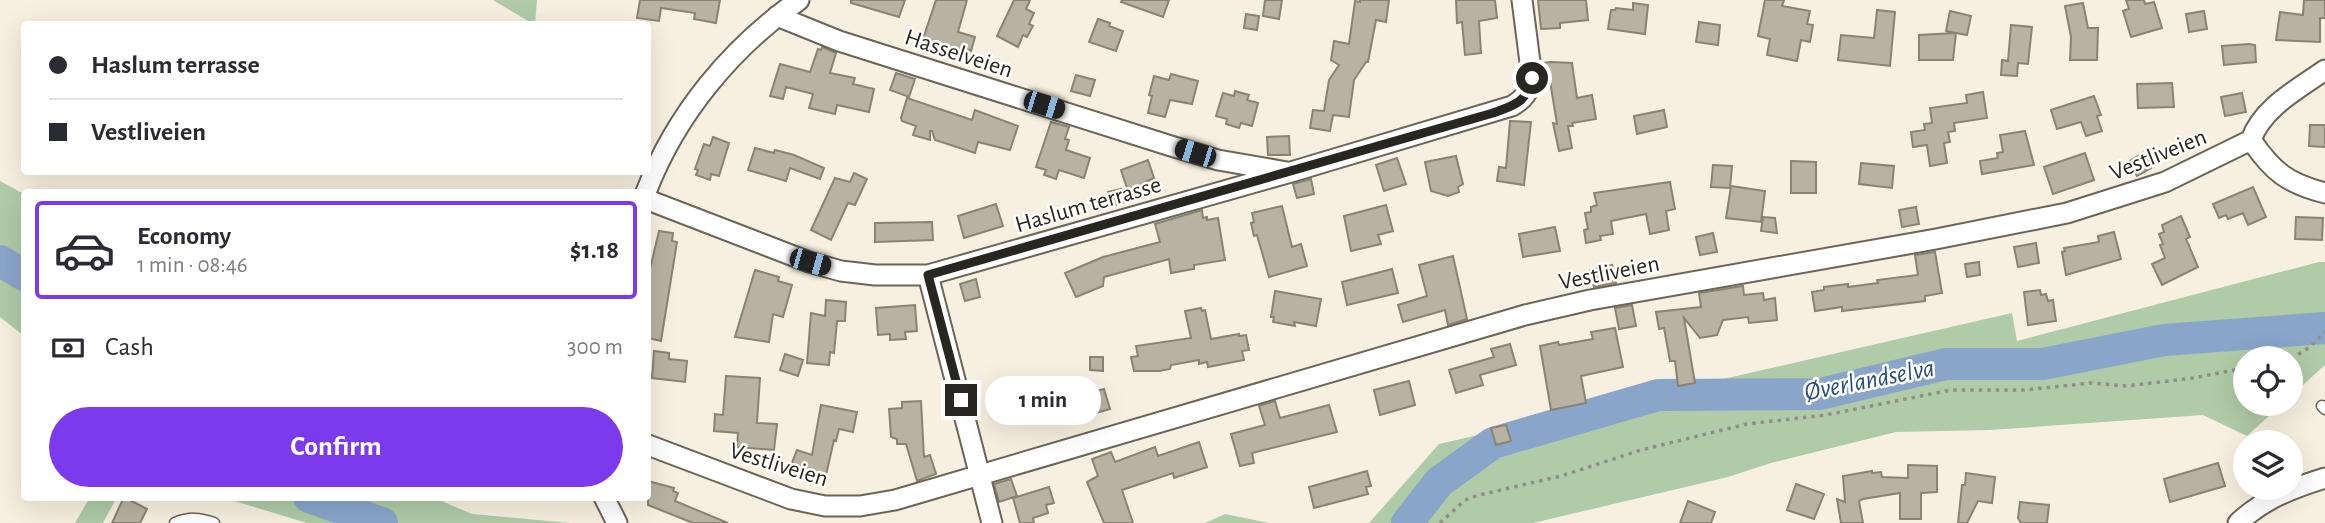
<!DOCTYPE html>
<html lang="en">
<head>
<meta charset="utf-8">
<style>
	body { margin:0; font-family:"Alegreya Sans",sans-serif; background:#f2f2f3; color:#2b2b33; height:100vh; display:flex; flex-direction:column; font-size:26px; white-space:nowrap }
	* { box-sizing:border-box; margin:0 }
	p { font-size:23px; color:#7c7c81 }
	.icon { flex:none; width:38px; height:38px; fill:none; stroke:currentColor; stroke-width:2; stroke-linecap:round; stroke-linejoin:round }
	.map { position:relative; flex:1; overflow:hidden }
	.details { position:absolute; left:21px; top:189px; width:630px; height:312px; display:flex; flex-direction:column; background:#fff; border-radius:7px; box-shadow:0 7px 28px #0002 }
	.details>* { flex:none }
	.top-card { position:absolute; left:21px; top:21px; width:630px; height:154px; border-radius:7px; box-shadow:0 7px 28px #0002; display:grid; align-content:center; height:154px; padding:0 28px; background:#fff }
	.tools { position:absolute; left:2233px; top:346px; display:grid; gap:14px }
	.tools a { display:grid; place-items:center; width:70px; height:70px; border-radius:50%; background:#fff; box-shadow:0 7px 28px #0002; font-size:35px }
	.end { position:absolute; width:32px; height:32px; margin:-16px; border:9px solid #282620; background:#fff; box-shadow:0 0 0 4px #fff }
	.from { border-radius:50% }
	.bubble { position:absolute; height:49px; border-radius:24px; background:#fff; box-shadow:0 7px 28px #0002; font-size:23px; font-weight:700; line-height:49px; text-align:center }
	.car { position:absolute; width:21px; height:42px; margin:-21px -10px; border-radius:9px; box-shadow:0 0 5px 2px #0007; background:linear-gradient(#222 24%,#8ab4d8 0 40%,#222 0 76%,#8ab4d8 0 86%,#222 0) }
	.top-card b { display:flex; align-items:center; gap:24px; height:66px; font-size:26px }
	.top-card b+b { border-top:2px solid #e1e1e2 }
	.top-card i { width:18px; height:18px; background:#2b2b33 }
	ul { padding:12px 0 0; list-style:none }
	li { display:flex; align-items:center; gap:21px; height:98px; margin:0 14px 10px; padding:0 14px; border:4px solid #e1e1e2; border-radius:7px }
	li div { flex:1 }
	li b { display:block; font-size:26px }
	li em { font-style:normal; font-weight:700 }
	li.on { border-color:#7c3aed }
	li>.icon { width:63px; height:63px; stroke-width:1.5 }
	.pay { display:flex; align-items:center; gap:18px; height:77px; padding:0 28px; font-size:26px }
	.pay p { margin-inline-start:auto }
	.action { display:flex; gap:14px; margin-top:auto; padding:14px 28px }
	.action a { flex:1; height:80px; border-radius:42px; background:#7c3aed; color:#fff; font-size:28px; font-weight:700; line-height:80px; text-align:center }
	.map>svg:first-child { display:block }
	.green { fill:#afcba7 }
	.lines { fill:none; stroke-linecap:round; stroke-linejoin:round }
	.river { stroke:#89a5ca; stroke-width:32 }
	.building { fill:#b8b2a2; stroke:#898374; stroke-width:2 }
	.lane-casing { stroke:#6b6557; stroke-width:13 }
	.street-casing { stroke:#6b6557; stroke-width:23 }
	.path { stroke:#938e83; stroke-width:3.5; stroke-dasharray:3.5 5; stroke-linecap:butt }
	.lane { stroke:#fff; stroke-width:10 }
	.street { stroke:#fff; stroke-width:19 }
	.route { stroke:#282620; stroke-width:9 }
	.labels { text-anchor:middle; stroke-width:5; stroke-linejoin:round; paint-order:stroke }
	.street-label { font-size:24px; fill:#282620; stroke:#fffefa }
	.water-label { font-size:26px; font-style:italic; fill:#254d7d; stroke:#fffefa }
</style>
</head>
<body>
<div class="map">
<svg width="2325" height="523" viewBox="0 0 2325 523">
	<rect width="100%" height="100%" fill="#f7f0e0"/>
	<!-- green -->
	<path class="green" d="M493,0H537L535,24H533Z
		M0,181L24,194V336L0,317Z
		M2319,262H2325V365L2291,396V359H2245V404H2282L2247,436L2203,415L1990,430L1896,432L1771,463L1728,477L1533,523H1369L1439,444L2012,313L2017,341Z
		M90,497H117L103,523H75Z
		M221,497H432L472,514L570,523H307Z
		M1225,514L1269,523H1205Z"/>
	<g class="lines">
		<!-- river -->
		<path class="river" d="M0,261L24,275
			M309,497L382,523
			M1407,523L1439,482L1493,443L1658,395L1820,394L1946,364H2043L2164,340L2325,328"/>
	</g>
	<!-- building -->
	<path class="building" d="M640,0H720L716,23L694,19L695,13L661,8L659,21L637,18Z
		M851,0H905L899,17L851,3Z
		M936,0H967L958,32L975,37L971,51L969,50L966,57L948,56L921,45Z
		M1014,0H1030L1026,9L1034,13L1029,24L1033,26L1027,37L1023,35L1018,47L997,36Z
		M1122,0H1169L1163,17L1121,2Z
		M1265,0H1282L1279,19L1263,16Z
		M1360,0H1389L1386,22L1376,20L1368,62H1366L1354,80L1349,117L1333,115L1330,131L1310,128L1313,110L1324,111L1329,80L1339,65L1331,60L1334,41L1349,44L1355,1L1360,2Z
		M1456,0H1495L1497,18L1479,21L1481,53L1465,55L1462,22L1457,23Z
		M1538,0H1586L1588,20L1560,23V28L1541,29Z
		M1765,0H1784L1782,6L1810,11L1807,24L1813,25L1810,42L1801,40L1797,61L1767,55L1770,39L1758,36Z
		M2126,0H2144L2145,4L2154,2L2162,28L2131,37L2123,11L2129,9Z
		M2304,0H2325V18H2320V42L2276,40L2280,12L2303,15Z
		M1633,3L1648,5L1645,34L1608,29L1611,10H1615L1616,8L1633,10Z
		M2083,3L2088,28H2098L2097,60H2070L2071,37L2065,6Z
		M1877,10L1895,12L1890,66L1838,60L1841,35L1874,38Z
		M1950,11L1971,16L1967,35L1956,33L1953,60H1919V35L1955,33L1946,31Z
		M2204,11L2207,29L2189,32L2186,14Z
		M1246,14L1259,16L1257,30L1244,28Z
		M1098,19L1110,23L1109,26L1123,31L1116,51L1089,42Z
		M1699,22L1720,25L1718,45L1696,42Z
		M2011,25L2032,27L2028,64L2018,63L2017,76L2001,75L2002,60L2008,61Z
		M2249,44L2255,45L2256,62L2224,65L2222,46Z
		M822,47L836,53L830,73L855,78L853,84L874,89L869,112L837,105L835,114L809,108L813,94L786,87L783,99L770,96L780,64L810,72L818,49L821,50Z
		M1551,62L1572,63L1577,98L1592,95L1596,119L1572,123L1573,126H1568L1572,148L1559,151L1553,123L1557,124L1550,81L1544,82L1542,63Z
		M896,73L915,79L909,97L890,90Z
		M1171,74L1198,81L1192,104L1170,100L1165,117L1148,113L1152,96L1149,95L1154,76L1169,80Z
		M1076,75L1095,80L1090,96L1071,91Z
		M2172,83L2174,107L2138,108L2137,84Z
		M1235,91L1249,95L1247,100L1258,103L1252,126L1241,123L1239,128L1226,124L1227,119L1216,116L1223,93L1234,96Z
		M1983,92L1987,118L1954,123L1955,131L1948,132L1950,142L1944,143L1947,163L1930,166L1927,145L1913,147L1911,132L1925,130L1924,124L1932,123L1930,108L1967,103L1966,95Z
		M2242,93L2246,112L2225,116L2221,97Z
		M2094,96L2101,115L2097,116L2102,131L2086,136L2081,122L2057,129L2051,110Z
		M907,98L972,120L975,110L1018,126L1010,150L978,142L975,153L935,140L932,131H930V140L913,135L916,126L902,121L901,118Z
		M1664,110L1667,127L1637,134L1634,116Z
		M1510,121L1531,122L1524,185L1497,181L1499,167L1506,168Z
		M1051,122L1069,127L1065,139L1069,140L1066,150L1090,158L1084,178L1059,170L1056,179L1044,175L1046,170L1036,167Z
		M2310,125H2325V147L2309,146Z
		M2025,131L2034,165L1982,174L1980,161L1998,158L1997,153L2003,152L2000,135Z
		M1289,136L1290,155H1268L1267,137Z
		M713,137L729,143L719,176L711,174L710,180L696,175L698,170L695,169L704,144L710,146Z
		M755,148L774,153L775,150L794,155L824,168L820,179L790,168L786,181L748,170Z
		M2085,153L2094,180L2053,194L2044,167Z
		M2143,153L2151,168L2137,176L2128,162Z
		M1456,156L1463,184L1458,187L1459,192L1448,196L1431,191L1425,162Z
		M1397,158L1406,184L1384,191L1376,165Z
		M1148,160L1154,178L1128,191L1121,170Z
		M1791,161L1816,162V193H1791Z
		M1861,163L1894,166L1892,188L1859,184Z
		M1713,165L1732,166L1730,188L1711,187Z
		M854,173L867,179L855,205L848,203L831,240L811,230L835,178L850,182Z
		M1311,179L1314,194L1297,198L1293,184Z
		M1670,182L1675,209L1666,211L1669,230L1650,234L1646,214L1611,221L1613,234L1600,236L1601,240L1586,243L1584,230L1588,229L1585,213L1591,212V207L1597,205L1594,193Z
		M1731,186L1765,191L1761,222L1726,218Z
		M2253,187L2266,217L2248,225L2243,213L2228,219L2226,215L2219,218L2213,204Z
		M1121,189L1125,202L1112,206L1108,192Z
		M996,204L1003,226L964,238L958,216Z
		M1386,205L1393,231L1378,235L1381,244L1351,251L1344,216Z
		M1282,206L1292,247L1301,244L1307,266L1269,277L1257,235L1254,236L1251,223L1254,222L1252,213Z
		M1916,207L1919,224L1902,227L1899,210Z
		M1202,210L1203,218L1207,217V220L1218,218L1225,260L1194,265V269L1171,273L1169,259L1104,277L1103,286L1076,297L1065,273L1103,257L1160,242L1155,224Z
		M2181,216L2190,237L2186,239L2198,267L2162,285L2152,264L2165,258L2160,245L2163,244L2159,234L2164,232L2162,225Z
		M1763,217L1775,218L1777,233L1761,231Z
		M2296,217L2323,218L2322,240L2295,239Z
		M932,222L933,240L875,242V223Z
		M1555,227L1560,251L1523,257L1519,234Z
		M659,231L673,233L672,241L677,242L661,341L648,338V268L650,269Z
		M2114,232L2121,259L2066,275L2062,252L2065,251L2064,248L2099,242L2098,236Z
		M1713,233L1717,252L1700,255L1696,237Z
		M2036,243L2039,263L2018,267L2014,247Z
		M1935,252L1942,293L1925,296V301L1842,311V307L1815,311L1812,292L1824,290V287L1848,284V287L1878,283L1877,280L1918,275L1915,255Z
		M1453,256L1467,319L1448,325L1445,310L1403,322L1398,305L1427,296L1419,265Z
		M1979,262L1980,275L1967,277L1965,264Z
		M1612,265L1616,283L1594,287L1590,270Z
		M1392,269L1398,293L1347,305L1342,282Z
		M755,270L779,277L778,281L792,285L783,317L773,314L769,342L735,337Z
		M976,279L980,297L965,301L960,284Z
		M1743,286L1744,295L1763,293L1764,300L1775,298L1777,320L1749,323L1748,317L1723,320L1717,335L1700,338L1684,318L1695,383L1678,386L1675,361H1670L1664,328L1659,329L1656,312L1701,307L1699,293Z
		M2040,290L2041,295L2046,294L2048,301L2053,300L2056,321L2028,325L2024,292Z
		M1275,291L1321,299L1316,326L1294,322L1295,326L1273,322L1274,317H1271Z
		M826,300L846,302L845,321H837L834,353L830,352L829,365L807,363L811,313L825,316Z
		M915,305L917,331L905,332L906,339L890,340V334L878,335L876,308Z
		M1632,305L1636,326L1619,329L1615,308Z
		M1201,308L1202,311L1205,310L1211,339L1239,334V336L1246,335L1249,350L1242,351L1244,360L1208,367L1207,362L1199,364V360L1171,365L1170,369L1159,371H1134L1131,357L1138,356L1136,346L1191,338L1185,311Z
		M1615,328L1623,367L1581,376L1586,403L1551,410L1540,346L1558,342L1559,345L1593,339L1591,332Z
		M1510,344L1516,365L1480,375L1483,385L1456,393L1449,370L1494,357L1491,349Z
		M654,351L669,353V359L687,361L685,382L652,378Z
		M785,354L803,360L798,376L780,370Z
		M1090,357H1103V371L1090,370Z
		M726,376L760,378L757,423L777,424L774,450L737,447L738,433L714,431L715,414L723,415Z
		M1409,381L1415,405L1380,415L1374,390Z
		M1104,389L1110,409L1092,414L1086,394Z
		M921,401L924,457L930,455L936,474L917,481L906,444H897V439L891,437L889,409L902,408V402Z
		M1275,401L1280,418L1329,405L1337,432L1252,453L1254,463L1240,466L1231,434L1265,425L1259,406Z
		M821,405L857,412L853,432L839,429L836,441L834,440L826,475L806,470L803,479L788,473L797,450L812,455Z
		M1506,425L1511,441L1496,445L1491,428Z
		M1199,442L1207,467L1174,478L1173,473L1122,490L1133,523H1104L1087,482L1098,476L1092,459L1111,452L1115,462L1155,447L1158,456Z
		M2218,463L2225,486L2170,502L2164,479Z
		M1908,465L1937,466V492L1921,493V519H1900V493L1863,499L1859,501L1863,523H1841L1837,499L1845,502L1843,476L1872,471V473L1881,472L1882,477L1908,478Z
		M1367,471L1371,486L1366,487L1368,494L1314,508L1309,487Z
		M1966,473L1995,477L1992,503L1978,501L1967,523H1958L1962,485H1965Z
		M1011,479L1017,496L999,502L994,484Z
		M648,481L674,488L673,491L678,493L675,501L728,523H693L648,505Z
		M1796,484L1824,494L1814,519L1787,510Z
		M1049,487L1054,503L1046,505L1048,513L1033,518L1034,523H1020L1013,498Z
		M124,497L147,509L140,523H112Z
		M1688,501L1715,512L1711,523H1680Z
		M2020,502L2049,505L2047,523H2021L2018,518Z"/>
	<g class="lines">
		<!-- lane casing -->
		<g class="lane-casing">
			<path id="lane" d="M2322,406L2325,409
				M175,523C189,517 200,518 214,523"/>
		</g>
		<!-- street casing -->
		<g class="street-casing">
			<path id="street" d="M777,16L839,41L1171,146L1218,160L1287,172
				M2325,70C2298,89 2262,108 2251,140C2273,172 2287,183 2325,193
				M646,192C676,114 731,48 799,0
				M648,200L809,262L841,271L875,275H928L1291,172L1512,106C1524,99 1529,92 1532,78L1522,0
				M928,275L992,523
				M648,445L791,499L825,506H860L895,500L1525,315L1590,300L1936,239L2067,213L2165,182L2251,140
				M604,497L617,523
				M2238,523C2263,499 2293,488 2325,478"/>
		</g>
		<!-- path -->
		<path class="path" d="M2291,359L2310,347L2325,332
			M1440,523L1465,500L1479,495L1561,476L1641,450L1747,424L1826,415L1951,390H2024L2091,383L2127,386L2193,378L2245,368"/>
		<!-- lane -->
		<use href="#lane" class="lane"/>
		<!-- street -->
		<use href="#street" class="street"/>
	</g>
	<g class="lines">
		<!-- route -->
		<path class="route" d="M961,400L928,275L1493,113C1515,105 1526,103 1532,78"/>
	</g>
	<g class="labels">
		<!-- street labels -->
		<g class="street-label">
			<text transform="translate(959 53) rotate(18)" y="8">Hasselveien</text>
			<text transform="translate(2158 154) rotate(-22)" y="8">Vestliveien</text>
			<text transform="translate(1088 204) rotate(-16)" y="8">Haslum terrasse</text>
			<text transform="translate(1609 272) rotate(-11)" y="8">Vestliveien</text>
			<text transform="translate(779 464) rotate(17)" y="8">Vestliveien</text>
		</g>
		<!-- water labels -->
		<g class="water-label">
			<text transform="translate(1869 379) rotate(-11)" y="9">Øverlandselva</text>
		</g>
	</g>
</svg>
<div class="tools">
<a><svg class="icon" aria-label="locate" viewBox="0 0 24 24"><circle cx="12" cy="12" r="6"/><path d="M12 2v4M12 18v4M2 12h4M18 12h4"/></svg></a>
<a><svg class="icon" aria-label="layers" viewBox="0 0 24 24"><path d="M12 4l9 5-9 5-9-5zM3 14l9 5 9-5"/></svg></a>
</div>
<i class="end from" style="left:1532px;top:78px"></i>
<i class="end" style="left:961px;top:400px"></i>
<div class="bubble" style="left:985px;top:376px;width:116px">1 min</div>
<i class="car" style="left:1044px;top:105px;rotate:107deg"></i>
<i class="car" style="left:1195px;top:153px;rotate:287deg"></i>
<i class="car" style="left:810px;top:262px;rotate:106deg"></i>
<div class="top-card">
<b><i class="from"></i>Haslum terrasse</b>
<b><i></i>Vestliveien</b>
</div>
<section class="details">
<ul>
<li class="on"><svg class="icon" aria-label="car" viewBox="0 0 24 24"><path d="M5 17H2v-5l4-1 3-4h7l3 4 3 1v5h-3M9 17h6M6 11h13"/><circle cx="7" cy="17" r="2"/><circle cx="17" cy="17" r="2"/></svg><div><b>Economy</b><p>1 min · 08:46</p></div><em>$1.18</em></li>
</ul>
<div class="pay"><svg class="icon" aria-label="cash" viewBox="0 0 24 24"><path d="M3 7h18v10H3z"/><circle cx="12" cy="12" r="2"/></svg>Cash<p>300 m</p></div>
<div class="action"><a>Confirm</a></div>
</section>
</div>
</body>
</html>
